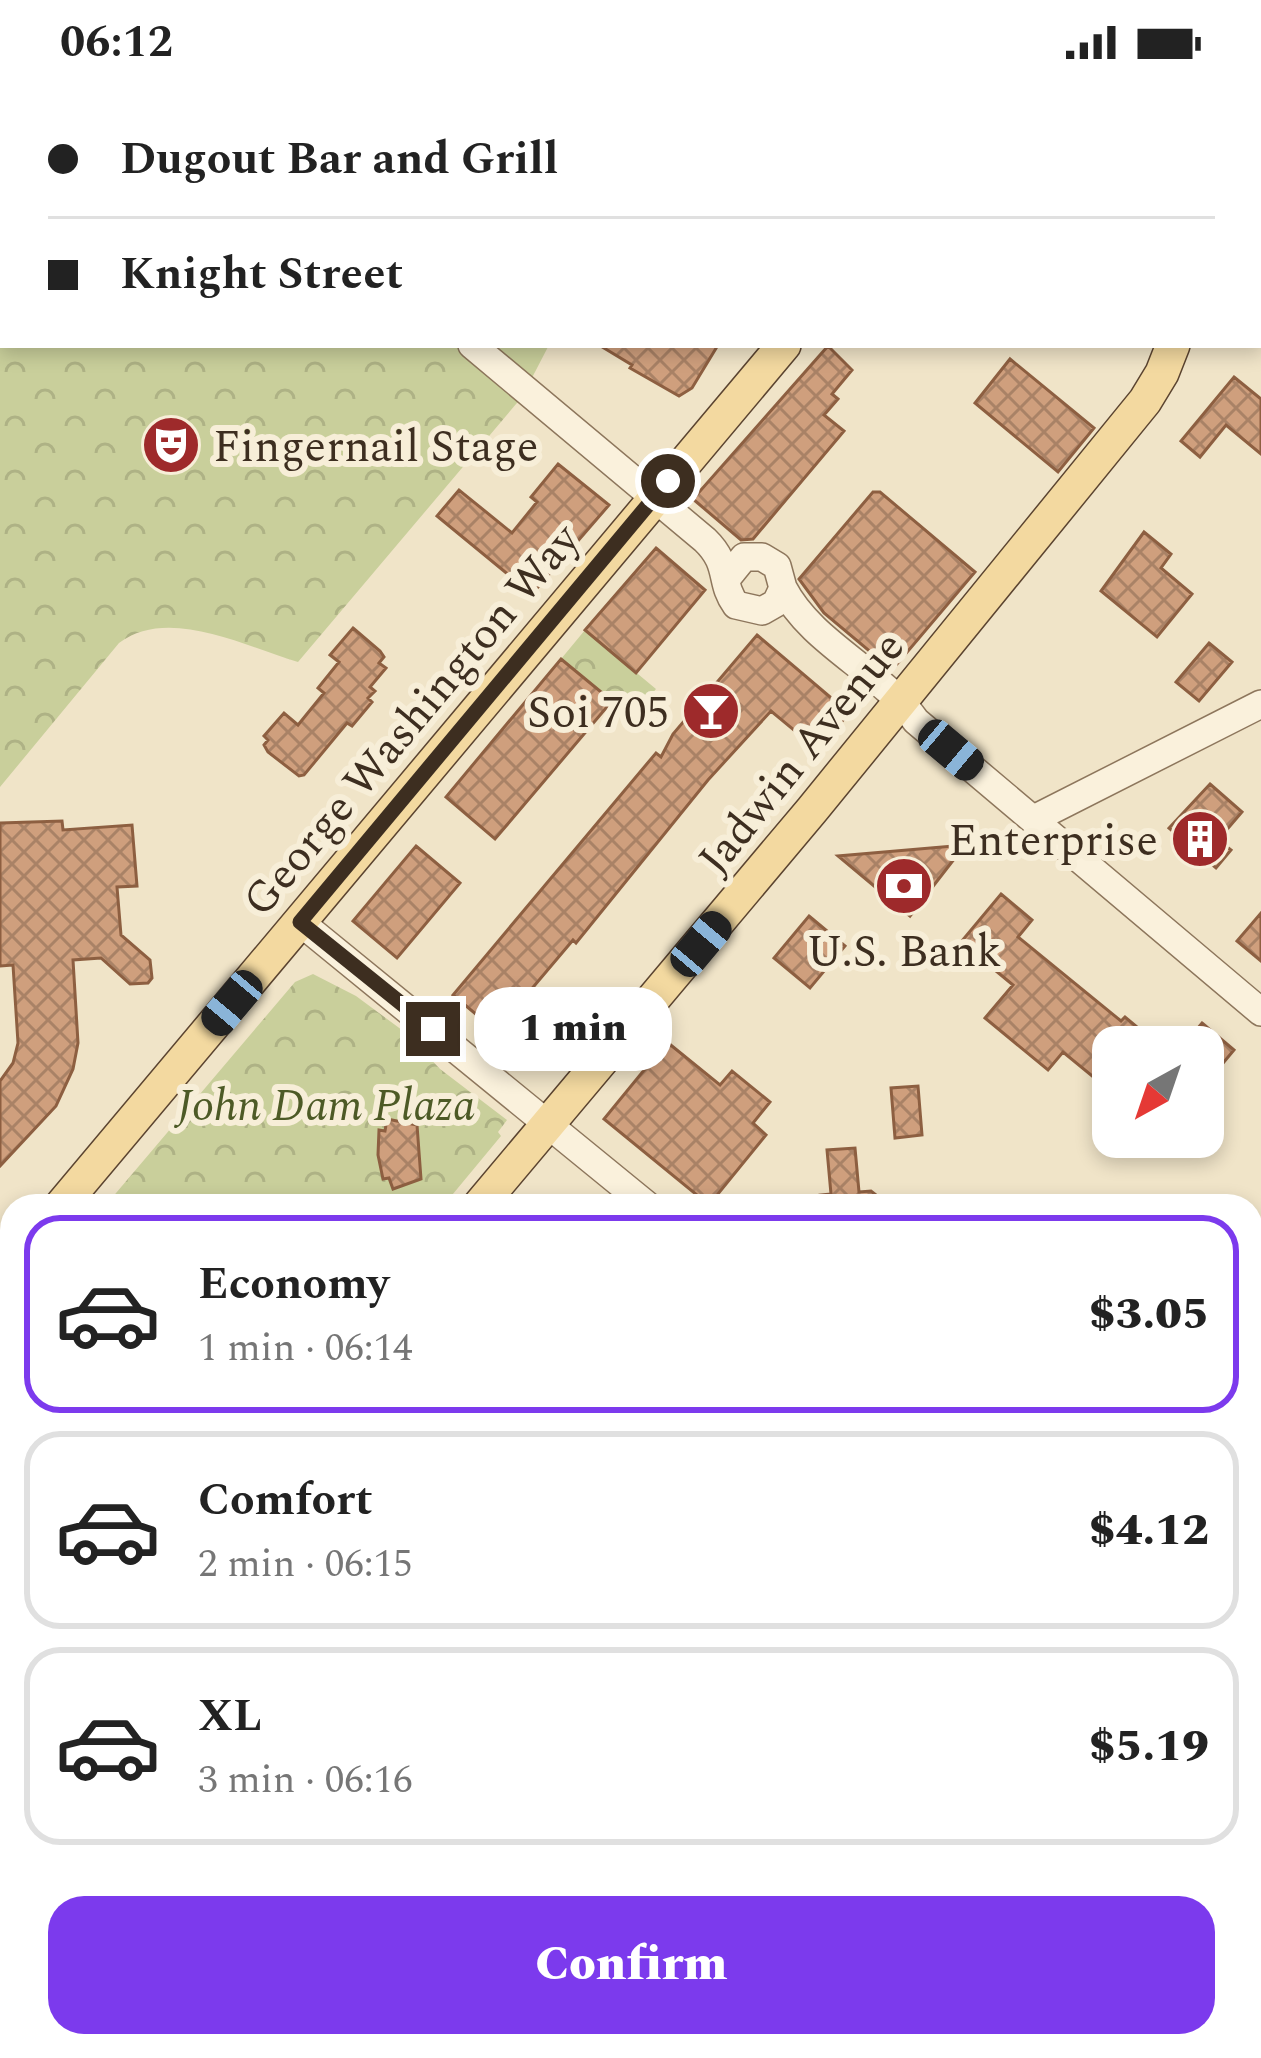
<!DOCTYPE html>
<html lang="en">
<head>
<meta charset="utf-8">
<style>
	body { margin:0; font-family:Spectral,serif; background:#f2f2f2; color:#222; height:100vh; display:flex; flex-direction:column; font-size:45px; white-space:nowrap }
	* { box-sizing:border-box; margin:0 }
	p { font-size:39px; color:#767676 }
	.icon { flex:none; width:66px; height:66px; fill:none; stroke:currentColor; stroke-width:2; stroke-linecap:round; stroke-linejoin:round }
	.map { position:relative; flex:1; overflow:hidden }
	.sheet { position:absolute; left:0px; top:1110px; width:1263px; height:864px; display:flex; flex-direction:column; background:#fff; border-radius:36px 36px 0 0; box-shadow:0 6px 18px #0003 }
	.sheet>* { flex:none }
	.hud { position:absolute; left:0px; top:0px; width:1263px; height:264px; box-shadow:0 6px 18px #0003; display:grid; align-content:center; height:264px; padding:0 48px; background:#fff }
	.needle { width:78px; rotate:220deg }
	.fabs { position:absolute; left:1092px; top:942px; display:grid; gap:24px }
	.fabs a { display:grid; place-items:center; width:132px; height:132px; border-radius:24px; background:#fff; box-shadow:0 6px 18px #0003; font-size:60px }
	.end { position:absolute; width:54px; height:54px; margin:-27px; border:15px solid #3d2e20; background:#fff; box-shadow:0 0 0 6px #fff }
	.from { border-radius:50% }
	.bubble { position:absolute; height:84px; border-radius:36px; background:#fff; box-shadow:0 6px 18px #0003; font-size:39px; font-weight:800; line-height:84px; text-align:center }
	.car { position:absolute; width:36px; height:72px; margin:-36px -18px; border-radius:15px; box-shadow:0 0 9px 3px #0007; background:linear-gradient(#222 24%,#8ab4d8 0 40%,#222 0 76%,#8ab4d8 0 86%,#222 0) }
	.hud b { display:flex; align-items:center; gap:42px; height:114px; font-size:45px }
	.hud b+b { border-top:3px solid #e0e0e0 }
	.hud i { width:30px; height:30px; background:#222 }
	ul { padding:21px 0 0; list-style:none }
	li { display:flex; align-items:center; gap:36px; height:198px; margin:0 24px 18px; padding:0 24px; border:6px solid #e0e0e0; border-radius:36px }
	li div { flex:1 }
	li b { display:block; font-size:45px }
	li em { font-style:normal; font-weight:800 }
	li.selected { border-color:#7c3aed }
	li>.icon { width:108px; height:108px; stroke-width:1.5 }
	.cta { display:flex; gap:24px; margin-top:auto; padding:24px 48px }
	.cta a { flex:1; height:138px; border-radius:36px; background:#7c3aed; color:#fff; font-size:48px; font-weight:800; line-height:138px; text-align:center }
	.status { display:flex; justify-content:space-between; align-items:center; height:84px; padding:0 60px; background:#fff; direction:ltr }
	.status svg { height:33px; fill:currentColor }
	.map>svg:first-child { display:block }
	.park { fill:url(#park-crowns) }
	.building { fill:url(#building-cross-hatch); stroke:#8d5f41; stroke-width:3 }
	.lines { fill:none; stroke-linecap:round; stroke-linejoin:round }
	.minor-casing { stroke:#8d765c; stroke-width:30 }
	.major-casing { stroke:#5b4430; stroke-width:36 }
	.minor { stroke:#faf1dc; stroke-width:27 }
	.major { stroke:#f3d9a0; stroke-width:33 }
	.route { stroke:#3d2e20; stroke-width:15 }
	.labels { text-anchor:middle; stroke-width:12; stroke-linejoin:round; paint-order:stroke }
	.poi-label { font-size:45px; fill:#3d2e20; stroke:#f7eed8; text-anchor:end }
	.street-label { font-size:45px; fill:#3d2e20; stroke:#f7eed8 }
	.park-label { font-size:45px; font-style:italic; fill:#4d5a26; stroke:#f7eed8 }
</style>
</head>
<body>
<div class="status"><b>06:12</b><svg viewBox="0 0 49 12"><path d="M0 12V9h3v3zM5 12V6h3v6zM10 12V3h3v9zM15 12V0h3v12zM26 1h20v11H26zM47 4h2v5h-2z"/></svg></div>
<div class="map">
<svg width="1261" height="1974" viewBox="0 0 1261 1974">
	<defs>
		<pattern id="park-crowns" width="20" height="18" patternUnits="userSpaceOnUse" patternTransform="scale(3)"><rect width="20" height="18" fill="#c9cf9b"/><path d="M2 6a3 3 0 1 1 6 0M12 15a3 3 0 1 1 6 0" fill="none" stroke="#aeb285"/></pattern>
		<pattern id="building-cross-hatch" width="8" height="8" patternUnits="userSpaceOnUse" patternTransform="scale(3)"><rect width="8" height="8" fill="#cf9f7d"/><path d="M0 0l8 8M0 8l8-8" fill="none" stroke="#a98266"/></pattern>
	</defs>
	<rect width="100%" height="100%" fill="#f0e4c8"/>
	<!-- park -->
	<path class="park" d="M0,0H589L3,3V261H549L522,313L298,578C244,562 168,522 119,559L0,703Z
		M585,546L656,605L632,634L561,575Z
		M313,890L356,912L406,949L440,985L507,1036L498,1048L501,1052L443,1122H105L295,898Z"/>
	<!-- building -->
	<path class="building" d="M599,261H718L692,304L679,312L630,284L632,281Z
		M828,262L852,286L832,310L838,315L824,331L844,347L753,455L741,456L693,415Z
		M1010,275L1094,344L1058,388L975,319Z
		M1234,293L1261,315V370L1226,341L1200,373L1181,357Z
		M558,380L609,421L532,510L437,432L459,406L512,449L537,418L531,413Z
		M873,408H880L975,488L892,586L824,529L799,495Z
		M1144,448L1171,470L1161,484L1192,510L1157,553L1101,507Z
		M656,464L705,506L636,589L585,546Z
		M353,544L380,567L384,573L379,579L386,584L370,603L375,607L368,614L372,618L352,642L347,639L304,691L299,692L268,668L264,661L268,656L264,652L284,629L298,641L324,609L318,604L339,578L330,571Z
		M757,551L849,629L818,666L771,627L708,696L576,859L573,856L496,947L453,911L656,669L661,673L673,650Z
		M1209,559L1232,578L1199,617L1176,598Z
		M561,575L612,617L495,755L446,713Z
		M1210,700L1242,728L1218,756L1231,766L1216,784L1169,744Z
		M62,737L63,746L132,741L137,802L117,803L121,851L150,876L152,894L148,899L130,900L101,874L73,876L78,959L73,985L56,1022L0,1082V997L13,979L18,959L13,881L0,882V739Z
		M965,761L910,832L838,772Z
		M416,762L460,799L397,874L353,837Z
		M1001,810L1032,836L1018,853L1121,937L1125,933L1161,963H1113V1009L1063,968L1048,986L985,934L1013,901L961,858Z
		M1261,829V877L1237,857Z
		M809,832L845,862L810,904L774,874Z
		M1202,939L1234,966L1203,1003V963H1182Z
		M667,958L720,1001L732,987L770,1018L753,1039L766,1051L709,1121L604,1035Z
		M918,1002L922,1051L895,1054L891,1004Z
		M387,1035L417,1041L421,1095L393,1105L389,1094L383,1095L378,1071L379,1046L385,1047Z
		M855,1064L859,1108L871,1107L890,1122H821L820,1111L831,1110L827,1066Z"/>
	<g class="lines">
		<!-- minor casing -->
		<g class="minor-casing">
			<path id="minor" d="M167,0L169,3
				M1099,0L1102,3
				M122,3L124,0
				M1260,135L1261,136
				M1260,182L1261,180
				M472,261L705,456C731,481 719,498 736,521L762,527L776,519L783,504L777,482L762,473H744L727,494
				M783,504C812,560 880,586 916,637L1261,928
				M1034,735L1261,620
				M300,838L648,1122
				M1251,1626L1261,1635
				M1251,1702L1261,1692
				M795,1962L810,1974
				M532,1974L542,1962
				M972,1974L984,1962"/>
		</g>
		<!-- major casing -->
		<g class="major-casing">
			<path id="major" d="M1028,0L1031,3
				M921,3L922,0
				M61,1122L784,261
				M479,1122L812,726L1145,317L1162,289L1173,261
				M0,1194L12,1180
				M0,1685L12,1671"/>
		</g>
		<!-- minor -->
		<use href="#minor" class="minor"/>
		<!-- major -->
		<use href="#major" class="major"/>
	</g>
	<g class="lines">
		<!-- route -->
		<path class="route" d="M433,945L300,838L668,397"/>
	</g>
	<!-- icons -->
	<defs>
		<g id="theatre-disc" transform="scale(3)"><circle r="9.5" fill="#9e2a2b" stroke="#f7eed8"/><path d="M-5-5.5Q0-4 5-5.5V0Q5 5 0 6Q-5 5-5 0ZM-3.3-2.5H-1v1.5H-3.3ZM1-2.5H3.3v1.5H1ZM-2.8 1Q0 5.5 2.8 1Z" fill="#fff"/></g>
		<g id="bar-disc" transform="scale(3)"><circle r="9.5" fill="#9e2a2b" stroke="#f7eed8"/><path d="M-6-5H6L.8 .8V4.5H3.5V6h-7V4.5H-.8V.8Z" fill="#fff"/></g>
		<g id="building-disc" transform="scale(3)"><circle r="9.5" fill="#9e2a2b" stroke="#f7eed8"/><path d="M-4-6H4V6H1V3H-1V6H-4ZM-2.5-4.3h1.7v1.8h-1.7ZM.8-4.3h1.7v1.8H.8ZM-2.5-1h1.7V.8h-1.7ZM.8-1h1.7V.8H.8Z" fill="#fff"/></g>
		<g id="bank-disc" transform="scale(3)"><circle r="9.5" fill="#9e2a2b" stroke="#f7eed8"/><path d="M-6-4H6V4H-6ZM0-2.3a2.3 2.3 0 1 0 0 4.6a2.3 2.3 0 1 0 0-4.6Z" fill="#fff"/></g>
	</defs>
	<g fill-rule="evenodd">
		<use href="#theatre-disc" x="171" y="361"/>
		<use href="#bar-disc" x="711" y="627"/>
		<use href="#building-disc" x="1200" y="755"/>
		<use href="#bank-disc" x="904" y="802"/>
	</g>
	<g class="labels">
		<!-- poi labels -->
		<g class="poi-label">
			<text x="213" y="377" text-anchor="start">Fingernail Stage</text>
			<text x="669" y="643">Soi 705</text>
			<text x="1158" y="771">Enterprise</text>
			<text x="904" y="882" text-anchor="middle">U.S. Bank</text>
		</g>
		<!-- street labels -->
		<g class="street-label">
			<text transform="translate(410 635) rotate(-50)" y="16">George Washington Way</text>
			<text transform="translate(800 668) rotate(-51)" y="16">Jadwin Avenue</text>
		</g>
		<!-- park labels -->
		<g class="park-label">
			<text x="326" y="1036">John Dam Plaza</text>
		</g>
	</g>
</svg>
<div class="fabs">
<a><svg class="needle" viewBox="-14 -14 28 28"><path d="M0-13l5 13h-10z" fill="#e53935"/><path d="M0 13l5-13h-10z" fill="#767676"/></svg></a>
</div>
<i class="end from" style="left:668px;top:397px"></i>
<i class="end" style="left:433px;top:945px"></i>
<div class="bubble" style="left:474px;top:903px;width:198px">1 min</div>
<i class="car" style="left:951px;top:666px;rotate:130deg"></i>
<i class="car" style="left:701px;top:860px;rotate:40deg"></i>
<i class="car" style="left:232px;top:919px;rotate:220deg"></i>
<div class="hud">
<b><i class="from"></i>Dugout Bar and Grill</b>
<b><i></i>Knight Street</b>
</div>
<section class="sheet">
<ul>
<li class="selected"><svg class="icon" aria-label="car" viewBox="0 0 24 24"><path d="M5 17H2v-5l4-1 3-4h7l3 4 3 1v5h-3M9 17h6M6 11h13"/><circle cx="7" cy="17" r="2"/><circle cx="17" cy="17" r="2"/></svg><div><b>Economy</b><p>1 min · 06:14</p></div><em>$3.05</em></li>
<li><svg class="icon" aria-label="car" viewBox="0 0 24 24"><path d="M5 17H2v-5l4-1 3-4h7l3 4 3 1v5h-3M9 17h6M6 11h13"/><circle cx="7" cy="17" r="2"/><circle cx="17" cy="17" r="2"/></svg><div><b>Comfort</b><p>2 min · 06:15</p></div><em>$4.12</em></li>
<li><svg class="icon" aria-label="car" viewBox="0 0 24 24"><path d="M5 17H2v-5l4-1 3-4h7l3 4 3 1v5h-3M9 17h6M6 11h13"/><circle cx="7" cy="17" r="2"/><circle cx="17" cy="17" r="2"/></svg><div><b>XL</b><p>3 min · 06:16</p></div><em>$5.19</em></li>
</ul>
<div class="cta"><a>Confirm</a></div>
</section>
</div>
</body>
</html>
